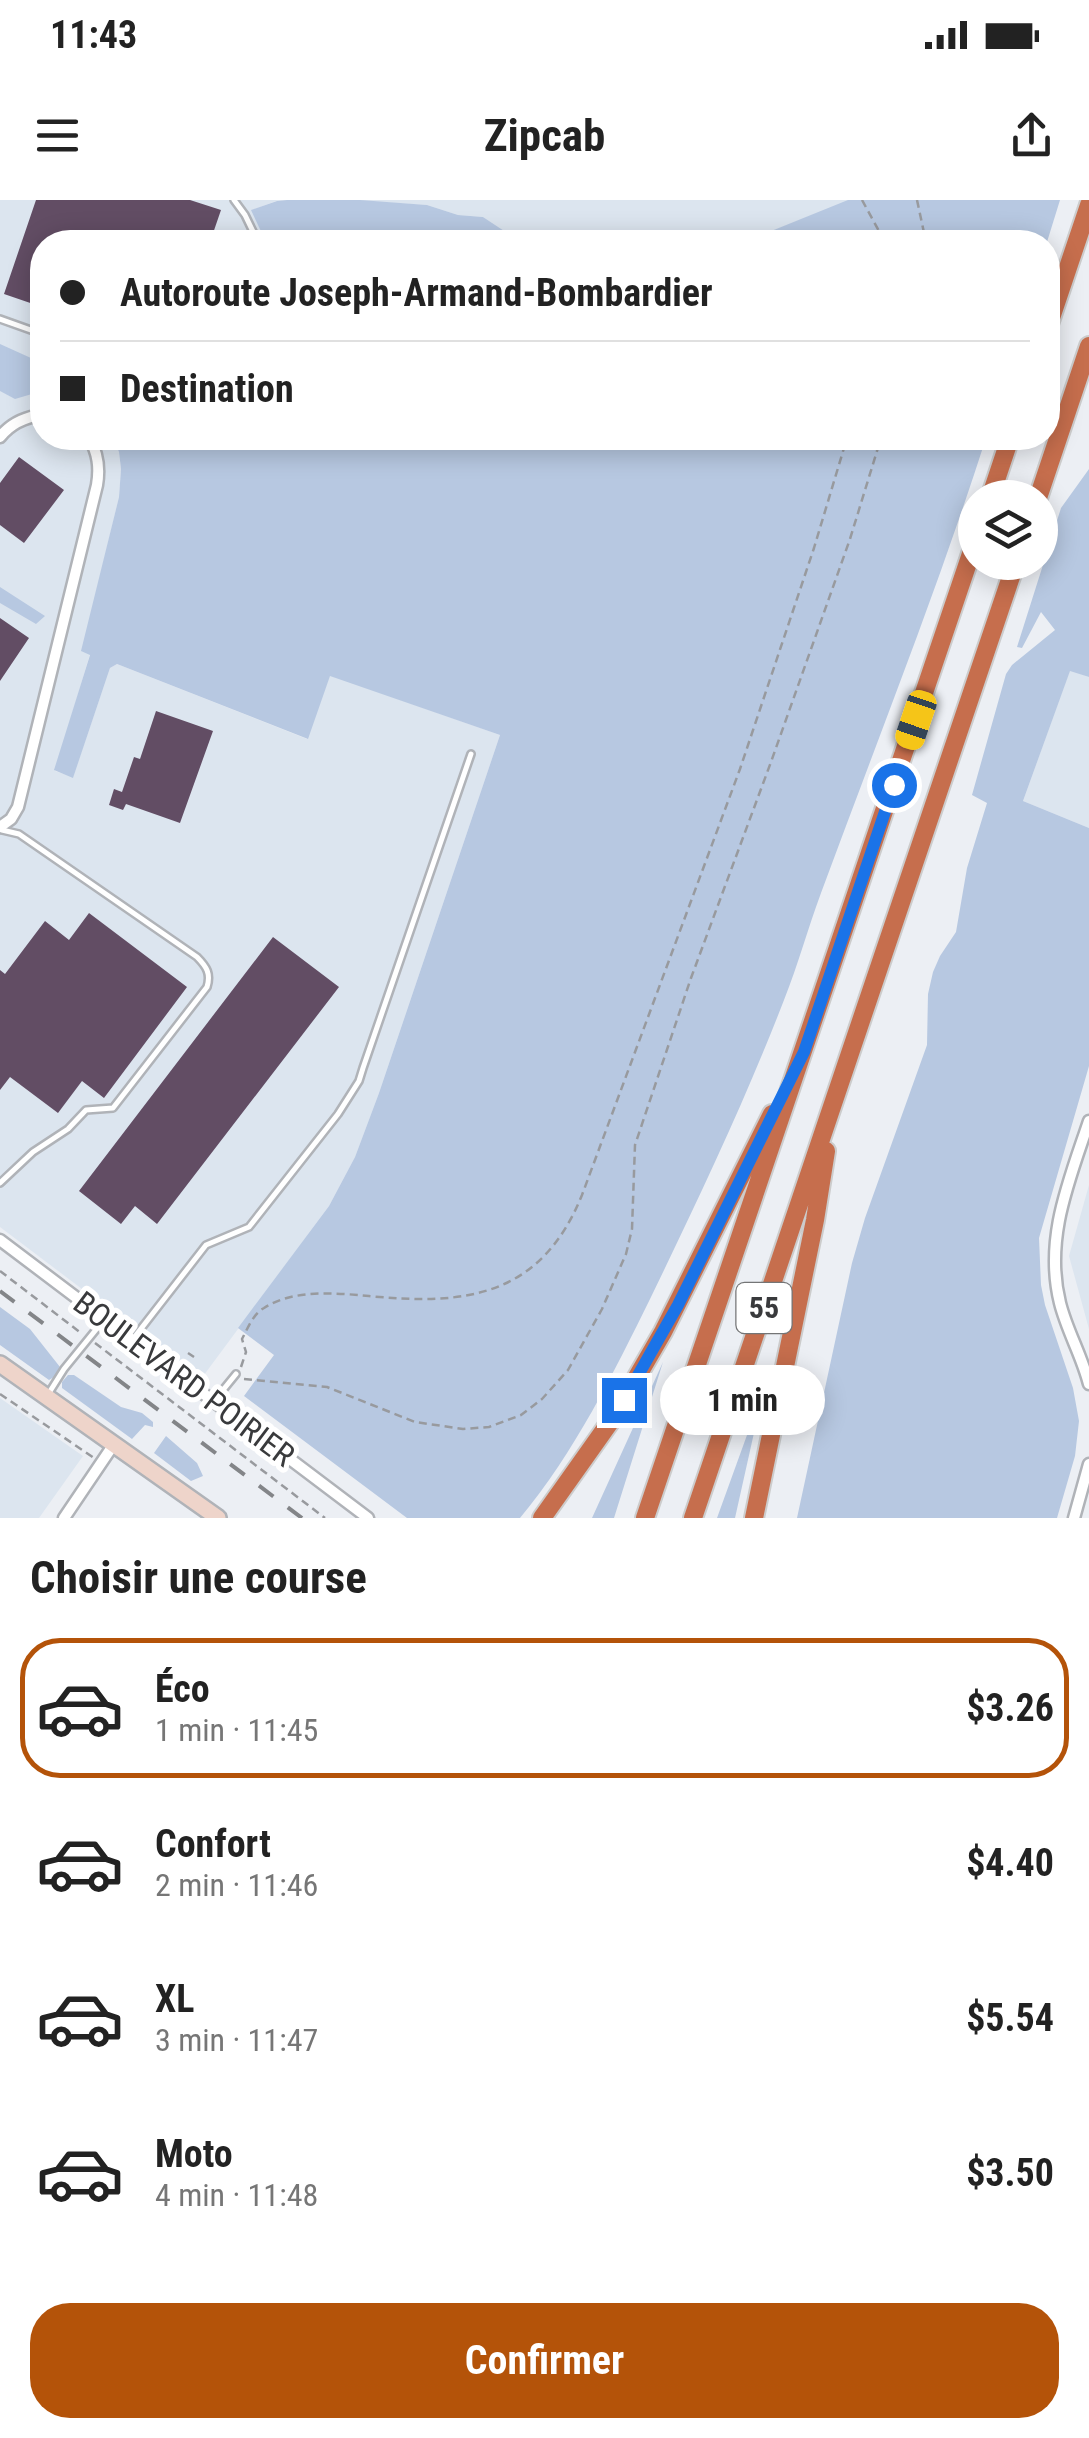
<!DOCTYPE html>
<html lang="fr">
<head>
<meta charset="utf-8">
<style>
	body { margin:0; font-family:"Roboto Condensed",sans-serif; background:#f6f6f6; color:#222; height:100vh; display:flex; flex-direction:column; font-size:38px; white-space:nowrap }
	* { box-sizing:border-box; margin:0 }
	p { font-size:32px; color:#767676 }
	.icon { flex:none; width:55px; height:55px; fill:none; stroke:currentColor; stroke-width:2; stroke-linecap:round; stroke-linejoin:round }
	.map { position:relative; height:1318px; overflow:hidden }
	.panel { display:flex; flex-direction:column; background:#fff; flex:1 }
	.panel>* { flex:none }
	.guide { position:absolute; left:30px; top:30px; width:1030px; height:220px; border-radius:40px; box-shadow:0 5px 25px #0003; display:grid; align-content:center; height:220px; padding:0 30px; background:#fff }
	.tools { position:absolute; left:958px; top:280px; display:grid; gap:20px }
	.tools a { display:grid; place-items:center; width:100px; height:100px; border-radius:50%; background:#fff; box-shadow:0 5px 25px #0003; font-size:50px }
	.end { position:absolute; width:45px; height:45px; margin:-22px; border:12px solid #1a73e8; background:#fff; box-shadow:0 0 0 5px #fff }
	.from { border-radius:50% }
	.bubble { position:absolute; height:70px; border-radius:35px; background:#fff; box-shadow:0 5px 25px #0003; font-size:32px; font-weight:700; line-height:70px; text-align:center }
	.car { position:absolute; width:30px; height:60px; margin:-30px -15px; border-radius:12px; box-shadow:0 0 8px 2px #0007; background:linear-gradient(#f5c518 24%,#345 0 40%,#f5c518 0 76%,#345 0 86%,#f5c518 0) }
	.guide b { display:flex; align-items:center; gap:35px; height:95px; font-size:38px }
	.guide b+b { border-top:2px solid #e0e0e0 }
	.guide i { width:25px; height:25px; background:#222 }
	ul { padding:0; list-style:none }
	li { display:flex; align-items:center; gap:30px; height:140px; margin:0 20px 15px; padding:0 10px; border:5px solid transparent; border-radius:40px }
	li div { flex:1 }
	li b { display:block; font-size:38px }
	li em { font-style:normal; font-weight:700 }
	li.current { border-color:#b45309 }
	li>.icon { width:90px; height:90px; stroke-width:1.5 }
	h2 { padding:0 30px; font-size:45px; line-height:120px }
	.button { display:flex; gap:20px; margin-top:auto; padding:20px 30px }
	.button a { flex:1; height:115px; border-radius:40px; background:#b45309; color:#fff; font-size:40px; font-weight:700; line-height:115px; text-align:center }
	.status { display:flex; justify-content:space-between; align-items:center; height:70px; padding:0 50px; background:#fff; direction:ltr }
	.status svg { height:28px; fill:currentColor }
	header { display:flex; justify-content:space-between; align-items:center; height:130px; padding:0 30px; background:#fff; font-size:45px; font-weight:700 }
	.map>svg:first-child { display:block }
	.built { fill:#dce5ef }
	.green { fill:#b7c8e1 }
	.building { fill:#624d64 }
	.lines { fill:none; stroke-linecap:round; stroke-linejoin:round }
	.lane-casing { stroke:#b0b3b8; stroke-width:10 }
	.street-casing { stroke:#b0b3b8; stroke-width:15 }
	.secondary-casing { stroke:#b0b3b8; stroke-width:20 }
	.highway-casing { stroke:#ccc; stroke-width:22 }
	.path { stroke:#989a9e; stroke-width:2.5; stroke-dasharray:8 5; stroke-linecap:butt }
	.lane { stroke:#fff; stroke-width:5 }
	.street { stroke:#fff; stroke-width:10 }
	.secondary { stroke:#eed4ca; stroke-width:15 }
	.highway { stroke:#c66e4d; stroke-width:18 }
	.rail { stroke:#838588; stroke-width:4; stroke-dasharray:18 18; stroke-linecap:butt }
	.route { stroke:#1a73e8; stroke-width:12 }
	.labels { text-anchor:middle; stroke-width:10; stroke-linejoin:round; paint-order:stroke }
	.shield { fill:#fff; stroke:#747576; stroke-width:2.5 }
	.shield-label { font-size:30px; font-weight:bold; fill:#393a3c }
	.street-label { font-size:32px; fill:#393a3c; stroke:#fff }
</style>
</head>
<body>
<div class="status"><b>11:43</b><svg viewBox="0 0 49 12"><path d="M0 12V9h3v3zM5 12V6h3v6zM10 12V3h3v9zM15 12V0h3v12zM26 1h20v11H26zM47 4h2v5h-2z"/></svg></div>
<header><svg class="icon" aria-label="menu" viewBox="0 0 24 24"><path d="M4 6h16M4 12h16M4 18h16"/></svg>Zipcab<svg class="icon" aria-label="share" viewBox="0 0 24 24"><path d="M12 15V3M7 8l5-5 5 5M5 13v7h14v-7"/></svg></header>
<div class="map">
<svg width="1089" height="1318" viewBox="0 0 1089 1318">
	<rect width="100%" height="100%" fill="#eceff4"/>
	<!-- built -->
	<path class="built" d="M0,0H287L276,1L252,10L266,42H42V238H113L119,252L121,269L119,297L82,451L90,454L55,571L73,577L110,468L117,464L307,539L330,475L500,535L379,893L355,957L329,1006L201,1179L0,1027Z
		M348,0H848V1L744,42H574L535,30L512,36L483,17L458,15L427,5Z
		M1070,470L1089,477V628L1023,601Z
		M1089,985V1129L1069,1056Z
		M0,1198L83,1256L39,1318H0Z"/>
	<!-- green -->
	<path class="green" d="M287,0H360L427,5L458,15L483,17L512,36L535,30L574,42H266L251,10L277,1Z
		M848,0H1060L1047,42H744Z
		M0,144L42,163V191L15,199L0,191Z
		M113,238H294L335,250L350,238H986C937,391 877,541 821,693C808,728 798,765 784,800C745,901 698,1000 651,1097C613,1174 575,1252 520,1318H407L244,1196L274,1155L238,1128L329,1006L355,957L379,893L500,535L330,476L308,539L117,464L110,468L73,578L54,570L90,455L81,451L119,297L121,269L119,252Z
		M1089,269V477L1070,471L1023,601L1089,628V866L1039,1038L1041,1085L1045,1105L1073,1188L1079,1221L1075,1256L1057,1318H797L852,1063L865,1018L927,845L928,794L933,772L940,756L956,732L967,668L987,603L972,595L1006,474L1012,465L1055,430L1041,412L1022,448L1017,447L1061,308Z
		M0,387L45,416L36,424L0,403Z
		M0,1107L30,1129L60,1167L54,1177L49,1180L0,1145Z
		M663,1162L614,1318H592Z
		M68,1175H74L121,1207L142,1213L153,1222V1227L145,1225L132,1239L62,1188V1182Z
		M764,1188L735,1318H717Z
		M166,1236L197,1263L203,1276L191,1281L154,1253Z"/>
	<!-- building -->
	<path class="building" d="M36,0H190L221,10L210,42H42V107L4,94Z
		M19,257L64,290L24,343L0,325V283Z
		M0,418L29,438L0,481Z
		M156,511L213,531L180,623L126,604L123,610L109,605L114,589L122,592L134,557L140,559Z
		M89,713L187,787L104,898L82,881L58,913L10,877L0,890V770L5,774L45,721L69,740Z
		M273,737L339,787L157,1024L135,1006L121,1024L79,991Z"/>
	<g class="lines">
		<!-- lane casing -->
		<g class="lane-casing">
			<path id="lane" d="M234,0L245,15L258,42
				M0,119L42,134
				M0,983L33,952L68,929L86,910L113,908L207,787C211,774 207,767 197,757L19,634L2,630
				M133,1139L206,1045L249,1027L338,914L359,881L363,868L471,554
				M47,1196L64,1169L103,1121
				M214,1201L236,1174"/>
		</g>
		<!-- street casing -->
		<g class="street-casing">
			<path id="street" d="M0,237C11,223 25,217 42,215
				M0,627L11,619L18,607L97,285C100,267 98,253 89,238
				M1089,921C1069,981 1044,1039 1060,1103C1067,1131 1082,1156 1089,1184
				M0,1040L368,1318
				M64,1318L114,1244
				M1074,1318L1089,1264"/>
		</g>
		<!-- secondary casing -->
		<g class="secondary-casing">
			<path id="secondary" d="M0,1164L218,1318"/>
		</g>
		<!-- highway casing -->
		<g class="highway-casing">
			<path id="highway" d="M1048,127L1089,5
				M990,298L1010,238
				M1038,298L1089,146
				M542,1318L615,1215L663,1132L772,914
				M645,1318L975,342
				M693,1318L1016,362
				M754,1318L815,1020L826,951"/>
		</g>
		<!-- path -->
		<path class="path" d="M862,0L885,42
			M917,0L926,42
			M0,1071L81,1133
			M95,1143L325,1318
			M188,1153L194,1157
			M241,1167L246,1152L242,1139C248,1128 253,1114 264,1108C293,1089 336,1093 369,1096C467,1106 541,1096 582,995L740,569L814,348L847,238
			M244,1179L327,1187L415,1222L463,1229L489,1227L521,1215L542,1199L568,1170L602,1109L626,1054L632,1029L635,945L691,778L771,562L850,339L881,238
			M0,1194L94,1258"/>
		<!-- lane -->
		<use href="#lane" class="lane"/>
		<!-- street -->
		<use href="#street" class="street"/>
		<!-- secondary -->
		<use href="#secondary" class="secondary"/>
		<!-- highway -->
		<use href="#highway" class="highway"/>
		<!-- rail -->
		<path class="rail" d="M0,1091L302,1318"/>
	</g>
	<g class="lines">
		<!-- route -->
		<path class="route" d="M624,1200L678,1105L804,852L894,585"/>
	</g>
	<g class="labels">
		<!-- shield labels -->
		<rect class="shield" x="736.5" y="1083" width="55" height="50" rx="8"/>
		<g class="shield-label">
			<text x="764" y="1118">55</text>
		</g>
		<!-- street labels -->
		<g class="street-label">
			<text transform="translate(184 1179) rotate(37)" y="11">BOULEVARD POIRIER</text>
		</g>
	</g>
</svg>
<div class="tools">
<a><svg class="icon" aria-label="layers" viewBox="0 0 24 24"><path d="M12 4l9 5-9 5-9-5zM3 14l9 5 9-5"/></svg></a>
</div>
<i class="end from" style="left:894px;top:585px"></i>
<i class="end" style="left:624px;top:1200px"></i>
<div class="bubble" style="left:660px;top:1165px;width:165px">1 min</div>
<i class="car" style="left:916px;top:520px;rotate:199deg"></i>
<div class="guide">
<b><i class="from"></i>Autoroute Joseph-Armand-Bombardier</b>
<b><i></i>Destination</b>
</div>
</div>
<section class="panel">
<h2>Choisir une course</h2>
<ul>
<li class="current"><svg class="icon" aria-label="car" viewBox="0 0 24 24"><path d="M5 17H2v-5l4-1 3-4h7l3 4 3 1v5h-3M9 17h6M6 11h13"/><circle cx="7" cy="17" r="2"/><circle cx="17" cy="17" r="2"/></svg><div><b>Éco</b><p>1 min · 11:45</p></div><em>$3.26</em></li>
<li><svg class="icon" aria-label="car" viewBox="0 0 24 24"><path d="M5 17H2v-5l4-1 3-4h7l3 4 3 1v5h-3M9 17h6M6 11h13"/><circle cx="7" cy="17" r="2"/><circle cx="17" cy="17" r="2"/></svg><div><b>Confort</b><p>2 min · 11:46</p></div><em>$4.40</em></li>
<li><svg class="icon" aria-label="car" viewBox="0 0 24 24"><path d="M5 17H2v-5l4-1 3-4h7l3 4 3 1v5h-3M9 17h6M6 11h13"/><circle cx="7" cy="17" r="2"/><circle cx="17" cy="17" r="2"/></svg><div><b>XL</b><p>3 min · 11:47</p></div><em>$5.54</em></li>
<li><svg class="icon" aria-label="car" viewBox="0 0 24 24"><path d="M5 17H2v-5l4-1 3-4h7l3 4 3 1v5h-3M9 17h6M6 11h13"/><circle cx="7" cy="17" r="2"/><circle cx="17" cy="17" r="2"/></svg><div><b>Moto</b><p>4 min · 11:48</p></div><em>$3.50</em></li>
</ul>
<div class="button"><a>Confirmer</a></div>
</section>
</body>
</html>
